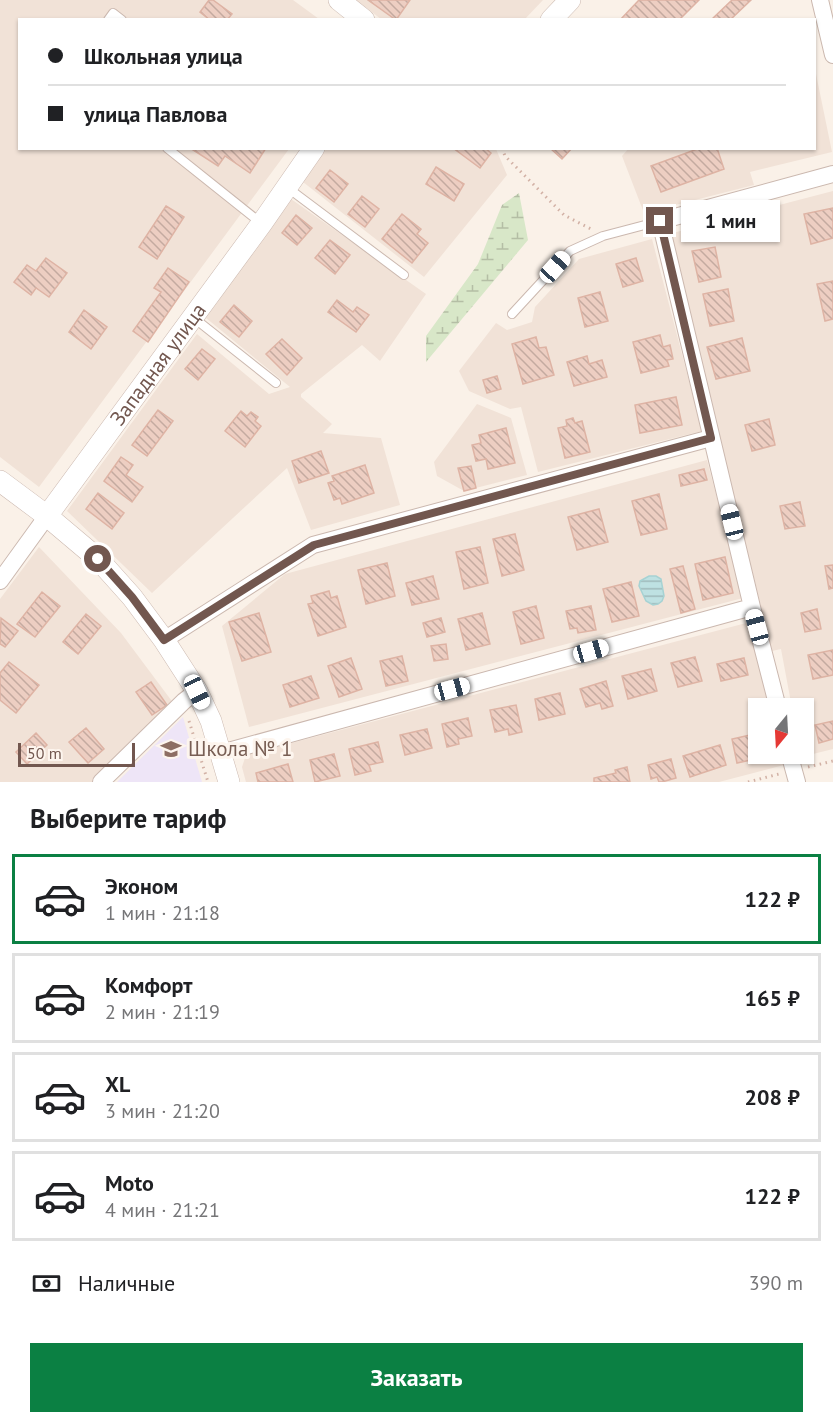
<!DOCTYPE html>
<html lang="ru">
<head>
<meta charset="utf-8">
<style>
	body { margin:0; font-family:"PT Sans",sans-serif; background:#f6f6f6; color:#202124; height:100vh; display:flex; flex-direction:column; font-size:22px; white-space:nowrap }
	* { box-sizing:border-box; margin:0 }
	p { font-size:20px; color:#757577 }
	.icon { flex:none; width:33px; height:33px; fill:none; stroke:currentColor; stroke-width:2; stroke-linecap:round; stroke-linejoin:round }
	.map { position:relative; height:782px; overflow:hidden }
	.details { display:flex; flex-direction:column; background:#fff; flex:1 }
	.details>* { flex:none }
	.banner { position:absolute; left:18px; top:18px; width:798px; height:132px; border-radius:0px; box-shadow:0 2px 4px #0004; display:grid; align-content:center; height:132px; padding:0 30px; background:#fff }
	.needle { width:39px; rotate:198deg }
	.controls { position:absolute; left:748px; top:698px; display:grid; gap:12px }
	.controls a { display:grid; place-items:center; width:66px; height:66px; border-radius:0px; background:#fff; box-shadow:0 2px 4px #0004; font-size:30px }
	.scale { position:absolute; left:18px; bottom:15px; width:117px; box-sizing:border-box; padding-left:6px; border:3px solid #72574f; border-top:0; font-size:16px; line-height:21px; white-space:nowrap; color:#72574f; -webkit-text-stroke:4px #fdf5ee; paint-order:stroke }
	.end { position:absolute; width:27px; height:27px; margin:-14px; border:8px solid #72574f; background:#fff; box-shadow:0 0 0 3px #fff }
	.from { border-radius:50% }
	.bubble { position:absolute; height:42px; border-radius:0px; background:#fff; box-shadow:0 2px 4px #0004; font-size:20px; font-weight:600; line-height:42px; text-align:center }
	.car { position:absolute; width:18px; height:36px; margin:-18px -9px; border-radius:8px; box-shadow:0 0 4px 2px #0007; background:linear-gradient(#fff 24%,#345 0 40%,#fff 0 76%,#345 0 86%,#fff 0) }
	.banner b { display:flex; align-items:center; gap:21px; height:57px; font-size:22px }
	.banner b+b { border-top:2px solid #e0e0e0 }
	.banner i { width:15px; height:15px; background:#202124 }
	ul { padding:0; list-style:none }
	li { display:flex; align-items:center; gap:18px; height:90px; margin:0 12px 9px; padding:0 18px; border:3px solid #e0e0e0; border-radius:0px }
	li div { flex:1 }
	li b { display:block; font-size:22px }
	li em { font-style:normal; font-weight:600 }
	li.active { border-color:#0b8043 }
	li>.icon { width:54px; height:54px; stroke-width:1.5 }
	h2 { padding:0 30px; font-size:27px; line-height:72px }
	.pay { display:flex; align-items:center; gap:15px; height:66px; padding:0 30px; font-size:22px }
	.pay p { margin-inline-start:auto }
	.action { display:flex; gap:12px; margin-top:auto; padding:12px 30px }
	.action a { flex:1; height:69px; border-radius:0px; background:#0b8043; color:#fff; font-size:24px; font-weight:600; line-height:69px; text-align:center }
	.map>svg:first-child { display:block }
	.residential { fill:#f1e2d7 }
	.education { fill:#eee5f7 }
	.wetland { fill:url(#wetland-marsh) }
	.water { fill:url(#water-rules); stroke:#a6d2d3; stroke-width:1.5 }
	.building { fill:url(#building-back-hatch); stroke:#deb3a4; stroke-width:1.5 }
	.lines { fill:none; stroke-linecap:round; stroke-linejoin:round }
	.service-casing { stroke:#cbb8af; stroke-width:10 }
	.minor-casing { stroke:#cbb8af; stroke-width:18 }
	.tertiary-casing { stroke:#cbb8af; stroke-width:22 }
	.path { stroke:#d2b1a5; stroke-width:3; stroke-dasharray:1.5 4.5; stroke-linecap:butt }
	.service { stroke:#fff; stroke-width:8 }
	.minor { stroke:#fff; stroke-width:16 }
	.tertiary { stroke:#fff; stroke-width:21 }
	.route { stroke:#72574f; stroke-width:8 }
	.labels { text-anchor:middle; stroke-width:6; stroke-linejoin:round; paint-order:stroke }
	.street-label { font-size:21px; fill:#72574f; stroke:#fdf5ee }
	.education-label { font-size:21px; fill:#785e54; stroke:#fdf5ee; text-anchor:start }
</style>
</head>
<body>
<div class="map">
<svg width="833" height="782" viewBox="0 0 833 782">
	<defs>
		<pattern id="wetland-marsh" width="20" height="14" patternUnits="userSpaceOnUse" patternTransform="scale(1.5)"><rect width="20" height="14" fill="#d8e7c8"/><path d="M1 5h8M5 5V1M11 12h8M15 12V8" fill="none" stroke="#b4bea5"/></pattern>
		<pattern id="water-rules" width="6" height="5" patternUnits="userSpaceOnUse" patternTransform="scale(1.5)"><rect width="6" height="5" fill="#bee1e2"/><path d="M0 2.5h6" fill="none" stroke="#9fb9ba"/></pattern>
		<pattern id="building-back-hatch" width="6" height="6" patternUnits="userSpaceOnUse" patternTransform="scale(1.5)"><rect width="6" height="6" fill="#edcec2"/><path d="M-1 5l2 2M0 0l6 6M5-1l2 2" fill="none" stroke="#c4aaa0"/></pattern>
	</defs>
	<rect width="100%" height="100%" fill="#faf1e8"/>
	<!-- residential -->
	<path class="residential" d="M0,0H293L319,19L20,20V148L289,149L39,487L0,457Z
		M356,0H543L524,20L381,19Z
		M815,69L832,152L750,172L754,185L644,213L622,156L629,148H814Z
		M327,148L496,149L507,175L424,277L303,182Z
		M833,191V749L801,757V753H804V708H792L781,649L772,651L669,234Z
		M291,199L426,294L380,361L362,345L301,394V397L332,424L323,433L381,438L400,505L311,530L287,468L152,593L67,511L197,334L269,394L290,387L206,318Z
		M652,239L702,431L538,472L521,407L510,409L469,391L459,371L496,323L507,330L532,322L535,307L579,259Z
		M477,404L511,418L527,475L464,491L437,476L434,462Z
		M707,460L743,598L249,727L222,626L285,574Z
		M39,547L121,633L174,704L92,782H0V599Z
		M750,622L770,708H759V753H781L784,765L719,782H246L242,767L246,755Z"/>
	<!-- education -->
	<path class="education" d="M183,717L202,782H117Z"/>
	<!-- wetland -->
	<path class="wetland" d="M519,193L528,240L426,362V336L478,264L502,205Z"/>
	<!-- water -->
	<path class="water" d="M649,576H656L661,579L664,596L662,601L658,604L653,605L646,601L639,586L640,581Z"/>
	<!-- building -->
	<path class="building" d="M209,0H213L232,14L227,20H210L200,12Z
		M368,0H410L396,20Z
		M639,0H699L679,20H620Z
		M732,0H751L730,20H711Z
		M190,148H266L250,173L225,156L218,166Z
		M453,148H485L491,153L480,168Z
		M550,148H572L562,159Z
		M700,148H717L724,169L661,192L651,166Z
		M436,167L464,184L454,201L426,184Z
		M330,170L348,184L334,202L316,188Z
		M362,196L379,209L365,227L348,214Z
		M166,206L184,217L157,259L139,247Z
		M833,208V238L811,244L804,214Z
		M402,214L421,229L417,234L428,243L412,263L382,239Z
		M296,215L312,228L297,245L282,233Z
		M330,240L350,255L335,274L315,258Z
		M715,247L721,277L699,282L692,251Z
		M46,258L67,273L49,297L36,288L31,295L14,282L27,265L36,271Z
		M636,258L643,281L623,287L616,264Z
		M168,268L189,282L148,342L133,331L161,292L154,288Z
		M833,281V319L825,321L817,284Z
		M728,289L734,321L710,326L703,294Z
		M600,292L608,321L585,327L578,298Z
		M337,300L353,312L357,307L369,315L356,332L328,312Z
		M234,305L252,321L239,337L220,322Z
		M84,310L107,327L91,349L69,332Z
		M660,335L663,347L670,345L673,359L667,360L669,366L641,373L633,342Z
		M536,337L539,348L546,347L554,375L523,384L512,344Z
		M742,338L750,371L716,379L707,347Z
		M282,339L302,358L287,375L266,354Z
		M202,349L215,359L198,380L185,369Z
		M587,356L589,364L602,360L607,377L574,386L567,362Z
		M497,376L501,389L487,393L483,380Z
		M676,397L682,425L640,433L635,405Z
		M158,410L173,421L147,456L132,445Z
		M241,411L247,416L251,412L258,417L255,421L261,426L245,447L225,431Z
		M573,418L575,423L582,421L590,452L565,458L558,428L567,426L566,420Z
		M769,419L775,445L752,451L745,425Z
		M506,428L515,463L488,469L486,459L476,461L472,445L481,443L479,435Z
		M321,451L329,473L299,483L292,461Z
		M121,457L133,465L126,475L143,487L132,502L104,481Z
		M365,465L374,493L342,504L340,498L334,500L328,483L334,481L332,476Z
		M471,466L476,488L464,491L458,468Z
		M704,469L707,480L681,486L679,475Z
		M98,493L124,513L112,529L86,509Z
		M659,494L667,529L641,535L632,501Z
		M800,502L805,526L785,529L780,506Z
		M599,509L608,542L577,550L568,517Z
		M515,534L524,570L502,576L493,539Z
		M480,547L488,583L464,589L456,552Z
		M725,557L733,593L703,600L695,564Z
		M387,563L395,596L366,604L358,570Z
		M833,565V588L829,589L825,566Z
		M683,566L695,609L681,613L670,569Z
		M433,576L439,599L412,605L406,583Z
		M631,582L639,616L612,622L603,589Z
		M329,591L331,598L337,596L346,627L318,636L308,604L313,603L311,596Z
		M42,592L60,606L35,637L17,624Z
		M536,606L544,638L521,644L513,612Z
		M591,606L596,630L578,633L577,628L570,629L566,611Z
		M817,609L821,629L805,632L801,613Z
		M259,613L271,652L242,661L229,622Z
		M482,613L490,644L466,650L458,619Z
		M86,614L101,626L78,654L63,642Z
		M1,618L18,631L5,647L0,644Z
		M441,618L445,632L427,637L423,623Z
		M446,644L448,659L434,661L431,646Z
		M833,650V675L813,679L808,655Z
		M402,656L408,681L386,686L380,661Z
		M695,657L702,681L678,687L671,663Z
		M351,658L362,689L339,697L328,666Z
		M744,658L748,675L721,681L717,664Z
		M9,662L39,685L16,713L0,700V673Z
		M651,669L657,691L628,699L622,676Z
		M311,676L319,698L290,707L283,685Z
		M606,681L613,706L602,709L600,703L586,707L580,689Z
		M151,682L167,705L152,715L136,692Z
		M560,693L565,714L539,720L535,699Z
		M516,705L522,732L509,735L508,729L495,732L490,710Z
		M468,718L472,736L458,739L459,744L447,747L442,724Z
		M833,721V739L819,743L815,725Z
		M86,728L104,749L88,763L69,742Z
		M427,729L432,748L405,755L400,735Z
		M36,733L47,745L27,764L16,752Z
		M759,733V753H763L764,757L737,763L732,739Z
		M378,742L383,762L369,765L371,771L355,775L349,749Z
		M720,745L726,765L690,777L683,756Z
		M334,754L340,776L315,782L310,760Z
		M671,759L676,778L662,782H659L657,777L651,779L648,765Z
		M288,764L293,782H258L256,773Z
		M627,767L630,782H594V778L616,773L615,770Z"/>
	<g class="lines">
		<!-- service casing -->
		<g class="service-casing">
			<path id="service" d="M108,20L113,13L122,20
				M167,148L261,223
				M288,188L404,275
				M512,314L570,251L603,236L660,221
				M194,318L276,383"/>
		</g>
		<!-- minor casing -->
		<g class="minor-casing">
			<path id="minor" d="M820,0L833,55
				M0,581L47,516
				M164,640L313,545L711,438
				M778,708L752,607L660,221L833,174
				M221,753L752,607
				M789,753L797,782
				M101,782L184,701L197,691"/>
		</g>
		<!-- tertiary casing -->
		<g class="tertiary-casing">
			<g id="tertiary">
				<path d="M339,0L364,20"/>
				<path d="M551,20L570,0"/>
				<path d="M0,481L47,516L98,559L132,597L164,640L197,691L211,721L229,782"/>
				<path id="s1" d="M47,516L262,223L314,148"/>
			</g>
		</g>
		<!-- path -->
		<path class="path" d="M502,148L505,156L564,215L591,229
			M189,721L208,782
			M808,767L833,761
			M748,782L779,774"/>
		<!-- service -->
		<use href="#service" class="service"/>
		<!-- minor -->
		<use href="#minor" class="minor"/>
		<!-- tertiary -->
		<use href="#tertiary" class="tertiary"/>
	</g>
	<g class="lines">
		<!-- route -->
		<path class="route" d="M98,559L132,597L164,640L314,545L711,438L660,221"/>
	</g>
	<!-- icons -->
	<defs>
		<g id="school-bare" transform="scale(1.62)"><path d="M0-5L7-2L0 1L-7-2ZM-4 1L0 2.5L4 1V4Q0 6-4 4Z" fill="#8d6e63" stroke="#fdf5ee" stroke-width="2.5" paint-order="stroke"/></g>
	</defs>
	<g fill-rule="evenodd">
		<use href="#school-bare" x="171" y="749"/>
	</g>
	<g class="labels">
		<!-- street labels -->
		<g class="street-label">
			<text dy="7" stroke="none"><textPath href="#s1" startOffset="188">Западная улица</textPath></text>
		</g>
		<!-- education labels -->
		<g class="education-label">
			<text x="188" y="756">Школа № 1</text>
		</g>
	</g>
</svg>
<div class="controls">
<a><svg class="needle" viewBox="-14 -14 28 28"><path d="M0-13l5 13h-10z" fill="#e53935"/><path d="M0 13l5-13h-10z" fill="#757577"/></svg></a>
</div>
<div class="scale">50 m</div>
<i class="end from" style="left:98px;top:559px"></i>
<i class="end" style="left:660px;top:221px"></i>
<div class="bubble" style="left:681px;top:200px;width:99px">1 мин</div>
<i class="car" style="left:555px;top:267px;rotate:42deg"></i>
<i class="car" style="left:732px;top:522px;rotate:346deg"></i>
<i class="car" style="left:757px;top:627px;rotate:345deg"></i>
<i class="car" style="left:591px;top:651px;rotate:74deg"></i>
<i class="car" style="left:452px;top:689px;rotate:75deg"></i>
<i class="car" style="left:197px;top:692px;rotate:155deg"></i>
<div class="banner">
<b><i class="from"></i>Школьная улица</b>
<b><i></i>улица Павлова</b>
</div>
</div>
<section class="details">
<h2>Выберите тариф</h2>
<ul>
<li class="active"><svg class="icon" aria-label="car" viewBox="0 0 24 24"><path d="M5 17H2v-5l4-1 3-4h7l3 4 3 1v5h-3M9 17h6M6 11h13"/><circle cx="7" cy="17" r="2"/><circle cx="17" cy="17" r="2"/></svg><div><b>Эконом</b><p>1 мин · 21:18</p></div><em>122 ₽</em></li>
<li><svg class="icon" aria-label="car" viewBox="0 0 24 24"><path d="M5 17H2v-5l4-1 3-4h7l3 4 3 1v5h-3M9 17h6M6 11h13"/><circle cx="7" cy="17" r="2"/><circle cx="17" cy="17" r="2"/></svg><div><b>Комфорт</b><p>2 мин · 21:19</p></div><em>165 ₽</em></li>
<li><svg class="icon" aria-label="car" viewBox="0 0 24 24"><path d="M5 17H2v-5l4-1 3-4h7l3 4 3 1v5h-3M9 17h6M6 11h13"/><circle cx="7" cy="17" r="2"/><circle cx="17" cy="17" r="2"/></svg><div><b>XL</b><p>3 мин · 21:20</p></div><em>208 ₽</em></li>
<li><svg class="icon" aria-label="car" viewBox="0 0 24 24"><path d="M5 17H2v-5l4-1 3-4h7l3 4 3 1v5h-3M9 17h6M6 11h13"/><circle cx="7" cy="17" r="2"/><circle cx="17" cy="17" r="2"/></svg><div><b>Moto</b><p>4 мин · 21:21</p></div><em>122 ₽</em></li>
</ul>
<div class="pay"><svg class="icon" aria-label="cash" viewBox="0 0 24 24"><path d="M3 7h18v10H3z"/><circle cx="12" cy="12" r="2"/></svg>Наличные<p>390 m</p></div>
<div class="action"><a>Заказать</a></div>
</section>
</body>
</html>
